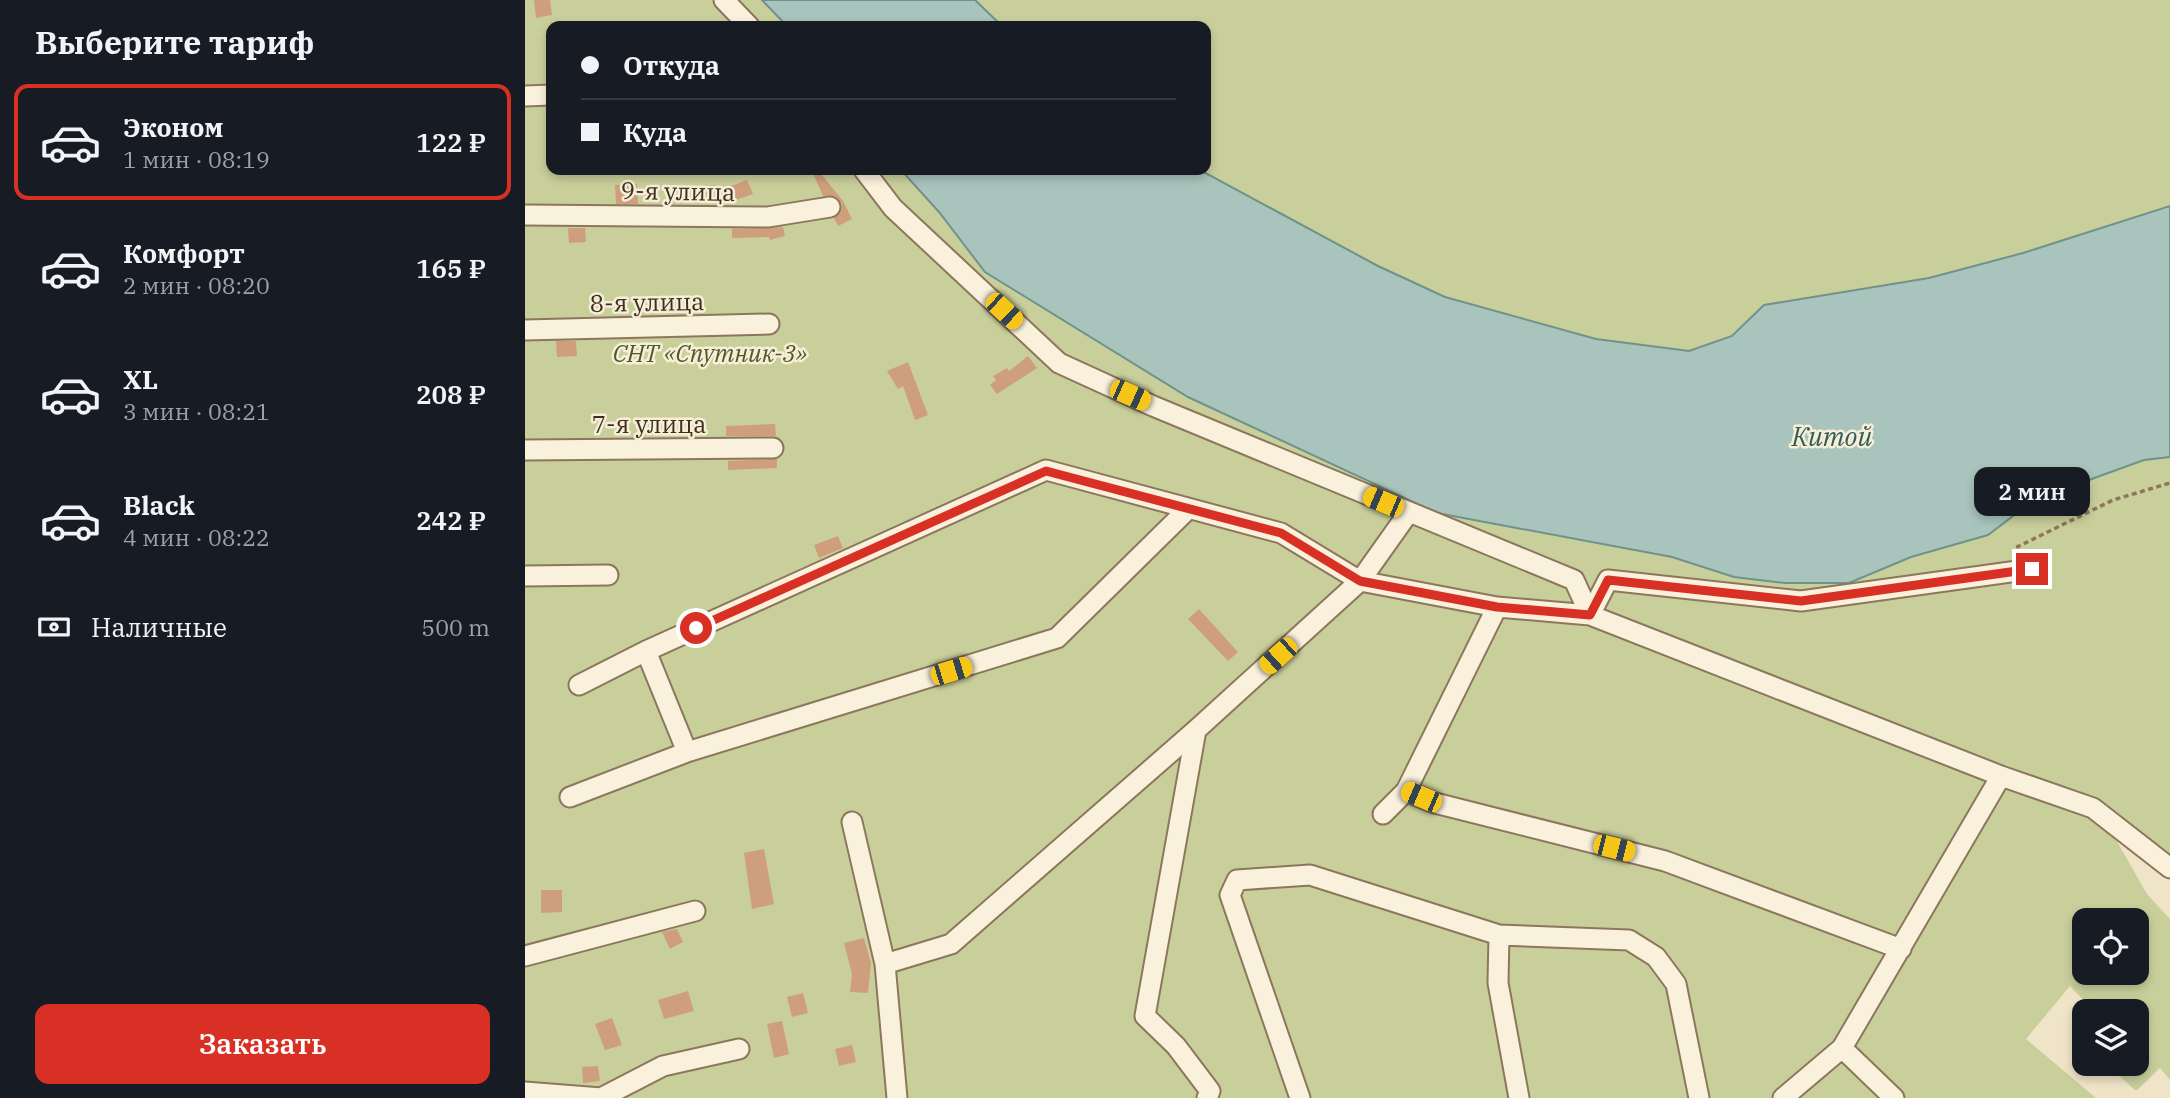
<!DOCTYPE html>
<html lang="ru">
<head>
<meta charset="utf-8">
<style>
	body { margin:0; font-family:"IBM Plex Serif",serif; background:#20242c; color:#f1f3f6; height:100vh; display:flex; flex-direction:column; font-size:26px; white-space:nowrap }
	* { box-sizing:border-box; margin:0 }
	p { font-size:23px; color:#9ea1a6 }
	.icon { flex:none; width:38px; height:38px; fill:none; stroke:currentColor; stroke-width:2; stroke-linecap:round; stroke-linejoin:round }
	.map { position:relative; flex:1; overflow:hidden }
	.details { display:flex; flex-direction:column; background:#171b24; width:525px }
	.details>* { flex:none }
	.hud { position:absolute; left:21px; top:21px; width:665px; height:154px; border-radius:14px; box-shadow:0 4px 10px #0003; display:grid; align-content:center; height:154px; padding:0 35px; background:#171b24 }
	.tools { position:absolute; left:1547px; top:908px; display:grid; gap:14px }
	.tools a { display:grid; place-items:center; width:77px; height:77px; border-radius:14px; background:#171b24; box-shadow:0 4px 10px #0003; font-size:35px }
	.end { position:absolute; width:32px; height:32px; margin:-16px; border:9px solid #d93025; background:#fff; box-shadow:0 0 0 4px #fff }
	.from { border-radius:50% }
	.bubble { position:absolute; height:49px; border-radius:14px; background:#171b24; box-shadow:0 4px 10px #0003; font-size:23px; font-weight:600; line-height:49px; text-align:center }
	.car { position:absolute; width:21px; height:42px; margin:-21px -10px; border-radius:9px; box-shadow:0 0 5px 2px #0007; background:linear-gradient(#f5c518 24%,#345 0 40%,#f5c518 0 76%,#345 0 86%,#f5c518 0) }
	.hud b { display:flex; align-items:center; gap:24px; height:66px; font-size:26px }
	.hud b+b { border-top:2px solid #363941 }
	.hud i { width:18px; height:18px; background:#f1f3f6 }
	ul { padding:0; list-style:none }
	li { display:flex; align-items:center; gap:21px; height:116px; margin:0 14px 10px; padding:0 21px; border:4px solid transparent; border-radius:14px }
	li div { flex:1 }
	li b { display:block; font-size:26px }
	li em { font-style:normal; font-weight:600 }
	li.on { border-color:#d93025 }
	li>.icon { width:63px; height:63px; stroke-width:1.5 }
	h2 { padding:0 35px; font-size:32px; line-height:84px }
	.pay { display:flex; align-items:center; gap:18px; height:77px; padding:0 35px; font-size:26px }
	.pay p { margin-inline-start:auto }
	.cta { display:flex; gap:14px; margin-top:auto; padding:14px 35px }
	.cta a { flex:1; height:80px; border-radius:14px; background:#d93025; color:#fff; font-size:28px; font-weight:600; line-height:80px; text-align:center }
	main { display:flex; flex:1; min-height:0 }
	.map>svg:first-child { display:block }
	.green { fill:#c9cf9b; fill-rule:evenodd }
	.water { fill:#a9c4bc; stroke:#6f938a; stroke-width:2 }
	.building { fill:#cf9f7d }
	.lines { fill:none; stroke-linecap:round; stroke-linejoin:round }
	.street-casing { stroke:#8d765c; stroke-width:23 }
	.path { stroke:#8d765c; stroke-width:3.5; stroke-dasharray:5 3.5; stroke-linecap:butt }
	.street { stroke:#faf1dc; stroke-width:19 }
	.route { stroke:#d93025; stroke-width:9 }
	.labels { text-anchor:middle; stroke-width:5; stroke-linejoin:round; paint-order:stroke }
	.street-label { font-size:24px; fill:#3d2e20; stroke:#f7eed8 }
	.park-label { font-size:24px; font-style:italic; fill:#4d5a26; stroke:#f7eed8 }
	.water-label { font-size:26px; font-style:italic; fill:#2f5d5a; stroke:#f7eed8 }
</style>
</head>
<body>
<main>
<section class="details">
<h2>Выберите тариф</h2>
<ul>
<li class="on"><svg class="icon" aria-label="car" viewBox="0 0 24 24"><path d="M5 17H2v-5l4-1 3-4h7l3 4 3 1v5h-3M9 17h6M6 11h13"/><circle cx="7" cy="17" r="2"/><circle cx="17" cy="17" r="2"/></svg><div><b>Эконом</b><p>1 мин · 08:19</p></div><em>122 ₽</em></li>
<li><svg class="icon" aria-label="car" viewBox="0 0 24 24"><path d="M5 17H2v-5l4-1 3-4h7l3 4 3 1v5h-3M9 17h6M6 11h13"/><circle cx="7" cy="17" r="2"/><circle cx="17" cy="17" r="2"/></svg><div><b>Комфорт</b><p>2 мин · 08:20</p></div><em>165 ₽</em></li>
<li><svg class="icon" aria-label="car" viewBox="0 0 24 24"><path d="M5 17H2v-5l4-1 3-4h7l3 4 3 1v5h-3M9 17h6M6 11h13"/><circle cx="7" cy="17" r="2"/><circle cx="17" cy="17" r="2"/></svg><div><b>XL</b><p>3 мин · 08:21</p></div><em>208 ₽</em></li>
<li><svg class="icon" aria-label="car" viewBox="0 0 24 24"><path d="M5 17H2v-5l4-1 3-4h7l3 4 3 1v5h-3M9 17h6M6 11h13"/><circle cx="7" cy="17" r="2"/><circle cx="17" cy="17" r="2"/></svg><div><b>Black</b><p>4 мин · 08:22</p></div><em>242 ₽</em></li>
</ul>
<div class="pay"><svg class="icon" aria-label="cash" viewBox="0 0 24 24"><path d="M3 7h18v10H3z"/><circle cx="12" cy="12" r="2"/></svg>Наличные<p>500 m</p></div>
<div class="cta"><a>Заказать</a></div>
</section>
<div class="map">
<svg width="1645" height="1098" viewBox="0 0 1645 1098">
	<rect width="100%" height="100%" fill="#f0e4c8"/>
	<!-- green -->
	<path class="green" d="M0,0H237L262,26H26V170H376L414,212L460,272L663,397L1209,577L1260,583H1324L1386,557L1463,535L1505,503L1572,477L1619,460L1645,457V875L1585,807L1577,815L1622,894L1645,919V1080L1635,1068L1611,1091L1581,1064H1612V1012L1569,1011L1545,986L1501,1039L1571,1098H0ZM1559,920H1612V973H1559Z
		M450,0H1645V206L1498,253L1404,278L1239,305L1207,336L1164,351L1071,339L921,297L853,266L675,170H681V26H477Z"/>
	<!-- water -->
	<path class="water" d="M237,0H450L477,26H262Z
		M376,170H675L853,266L920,297L1071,339L1164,351L1207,336L1239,305L1404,278L1498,253L1645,206V457L1619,460L1572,477L1505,503L1463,535L1386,557L1324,583H1260L1209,577L1147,557L912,513L663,397L460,272L414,212Z"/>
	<!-- building -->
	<path class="building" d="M9,0H25L27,15L11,18Z
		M293,170L318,201L327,219L313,226L309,218L316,212L317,204L310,196H298L287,171Z
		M222,180L228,194L208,201L169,203L171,186L191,185V192Z
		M112,184L113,204H91L90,185Z
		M258,227L260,236L245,240L244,237L207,238V229Z
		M43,228H60L61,242L44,243Z
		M31,341H51L52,356L32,357Z
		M503,356L512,368L472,394L465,385L471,380L468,376L482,368L484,371Z
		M383,362L403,415L390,420L378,386L373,389L362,371Z
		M250,424L251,436H201V426Z
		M252,459V468L203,470V461Z
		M313,536L318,548L294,558L289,545Z
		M674,609L713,652L703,661L663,619Z
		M239,849L249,904L227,909L219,853Z
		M16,890H37V912L16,913Z
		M152,929L158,942L145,949L137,932Z
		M339,938L346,963L343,993L325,992L327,974L319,943Z
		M163,991L169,1011L139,1019L133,1000Z
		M278,993L283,1013L267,1017L262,997Z
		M87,1018L97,1045L80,1050L70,1024Z
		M257,1021L264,1054L249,1058L242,1024Z
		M327,1045L331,1062L314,1066L310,1049Z
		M73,1066L75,1081L58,1083L57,1067Z"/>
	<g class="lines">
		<!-- street casing -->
		<g class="street-casing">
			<path id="street" d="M199,0L224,26
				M0,96L26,95
				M339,170L368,208L534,363L628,406L1049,580L1065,615
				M0,215L243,217L305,207
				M0,330L244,324
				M0,450L248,448
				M0,576L83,575
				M1065,615L1083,580L1276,601L1507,569
				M121,651L162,752
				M54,685L121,651L521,470L756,533L835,581L972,607L1065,615L1476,776L1568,808L1645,868
				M671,730L620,1016L651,1046L685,1091L682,1098
				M881,791L910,803L1140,861L1376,949
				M45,797L162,752L532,638L662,510
				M858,814L881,791L972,607
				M327,822L360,964L372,1098
				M974,935L973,983L994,1098
				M0,956L170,911
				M360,964L426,944L671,730L835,581L884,512
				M1317,1048L1369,1098
				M0,1092L76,1098L138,1066L214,1049
				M775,1098L705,895L712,880L785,875L974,935L1104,940L1131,957L1151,984L1174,1098
				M1258,1098L1317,1048L1476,776"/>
		</g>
		<!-- path -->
		<path class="path" d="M1494,554L1490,548L1588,500L1645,483"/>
		<!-- street -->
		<use href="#street" class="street"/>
	</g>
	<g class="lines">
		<!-- route -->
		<path class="route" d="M171,628L521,471L756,533L835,581L972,607L1065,615L1083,580L1276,601L1507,569"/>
	</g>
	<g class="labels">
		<!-- street labels -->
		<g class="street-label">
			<text transform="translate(153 192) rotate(1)" y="8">9-я улица</text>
			<text transform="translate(122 303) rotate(-1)" y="8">8-я улица</text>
			<text x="124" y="433">7-я улица</text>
		</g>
		<!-- park labels -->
		<g class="park-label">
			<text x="185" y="362">СНТ «Спутник-3»</text>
		</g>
		<!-- water labels -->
		<g class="water-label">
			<text x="1307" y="446">Китой</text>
		</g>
	</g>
</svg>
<div class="tools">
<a><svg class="icon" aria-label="locate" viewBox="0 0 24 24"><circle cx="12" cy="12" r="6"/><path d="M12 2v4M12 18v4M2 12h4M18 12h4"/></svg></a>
<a><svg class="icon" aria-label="layers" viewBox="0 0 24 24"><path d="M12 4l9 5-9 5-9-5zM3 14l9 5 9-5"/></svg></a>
</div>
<i class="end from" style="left:171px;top:628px"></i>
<i class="end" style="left:1507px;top:569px"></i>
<div class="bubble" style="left:1449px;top:467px;width:116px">2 мин</div>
<i class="car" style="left:479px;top:311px;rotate:133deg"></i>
<i class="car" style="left:605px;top:395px;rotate:114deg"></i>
<i class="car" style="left:858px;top:502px;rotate:293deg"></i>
<i class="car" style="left:753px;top:656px;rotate:228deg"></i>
<i class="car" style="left:426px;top:671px;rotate:73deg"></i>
<i class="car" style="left:896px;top:797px;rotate:293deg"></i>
<i class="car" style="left:1089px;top:848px;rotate:104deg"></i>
<div class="hud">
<b><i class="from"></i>Откуда</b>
<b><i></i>Куда</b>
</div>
</div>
</main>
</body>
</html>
